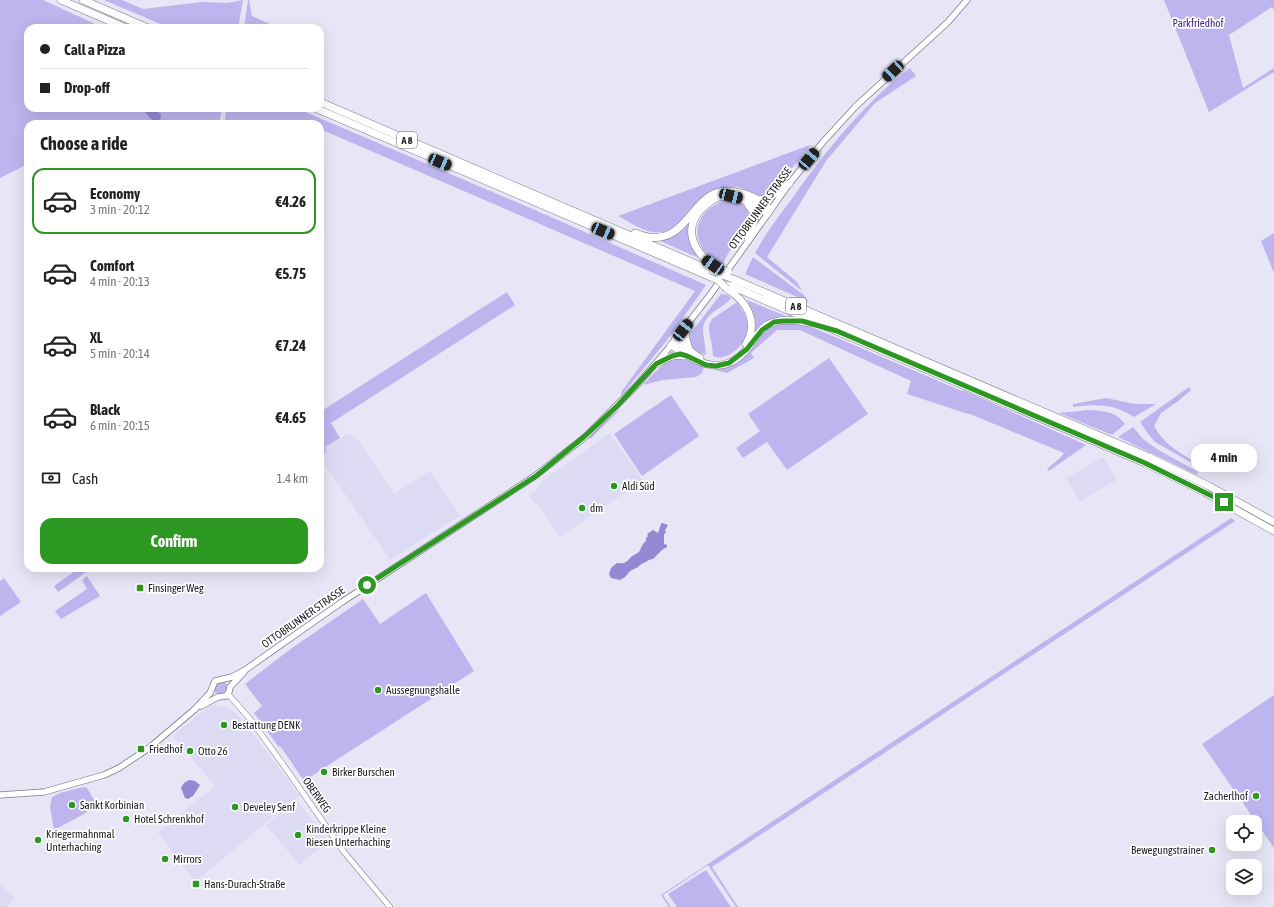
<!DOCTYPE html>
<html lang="en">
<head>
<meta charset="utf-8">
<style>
	body { margin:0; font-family:"Asap Condensed",sans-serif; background:#f6f6f6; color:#222; height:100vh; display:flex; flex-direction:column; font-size:15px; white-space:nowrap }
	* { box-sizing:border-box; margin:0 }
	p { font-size:13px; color:#767676 }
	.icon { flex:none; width:22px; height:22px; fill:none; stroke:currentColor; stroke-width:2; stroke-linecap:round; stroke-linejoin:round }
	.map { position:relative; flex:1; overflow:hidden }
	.drawer { position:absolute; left:24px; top:120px; width:300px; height:452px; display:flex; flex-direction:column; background:#fff; border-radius:12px; box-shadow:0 4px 16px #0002 }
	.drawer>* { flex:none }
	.hud { position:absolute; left:24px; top:24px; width:300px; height:88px; border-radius:12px; box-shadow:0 4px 16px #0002; display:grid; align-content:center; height:88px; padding:0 16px; background:#fff }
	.tools { position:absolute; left:1226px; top:815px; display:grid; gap:8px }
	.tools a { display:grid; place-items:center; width:36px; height:36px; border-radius:8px; background:#fff; box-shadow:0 4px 16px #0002; font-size:20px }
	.end { position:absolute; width:18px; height:18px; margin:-9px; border:5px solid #2c9822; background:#fff; box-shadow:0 0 0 2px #fff }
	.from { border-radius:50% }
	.bubble { position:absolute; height:28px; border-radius:12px; background:#fff; box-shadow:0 4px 16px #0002; font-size:13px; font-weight:700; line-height:28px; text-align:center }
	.car { position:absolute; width:12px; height:24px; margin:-12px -6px; border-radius:5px; box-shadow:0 0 3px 1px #0007; background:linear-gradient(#222 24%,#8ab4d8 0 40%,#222 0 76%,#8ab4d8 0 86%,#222 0) }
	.hud b { display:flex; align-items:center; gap:14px; height:38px; font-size:15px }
	.hud b+b { border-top:1px solid #e0e0e0 }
	.hud i { width:10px; height:10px; background:#222 }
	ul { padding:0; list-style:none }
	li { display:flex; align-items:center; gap:12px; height:66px; margin:0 8px 6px; padding:0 8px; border:2px solid transparent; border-radius:12px }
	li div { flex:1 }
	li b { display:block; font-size:15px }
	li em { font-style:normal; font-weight:700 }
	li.active { border-color:#2c9822 }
	li>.icon { width:36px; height:36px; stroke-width:1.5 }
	h2 { padding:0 16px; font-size:18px; line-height:48px }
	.pay { display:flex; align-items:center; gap:10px; height:44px; padding:0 16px; font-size:15px }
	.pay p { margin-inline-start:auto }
	.button { display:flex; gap:8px; margin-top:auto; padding:8px 16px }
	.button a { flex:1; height:46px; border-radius:12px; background:#2c9822; color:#fff; font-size:16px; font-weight:700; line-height:46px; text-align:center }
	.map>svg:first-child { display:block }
	.built { fill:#dddaf3 }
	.green { fill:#beb5ef }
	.water { fill:#9587d2 }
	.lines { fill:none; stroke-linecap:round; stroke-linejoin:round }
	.tertiary-casing { stroke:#7e7c8b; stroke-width:6 }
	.secondary-casing { stroke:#7e7c8b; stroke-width:7 }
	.motorway-casing { stroke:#7e7c8b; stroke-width:8 }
	.tertiary { stroke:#fff; stroke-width:5 }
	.secondary { stroke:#fff; stroke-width:5.5 }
	.motorway { stroke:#fff; stroke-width:7 }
	.motorway-bridge-casing { stroke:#7e7c8b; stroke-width:8; stroke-linecap:butt }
	.motorway-bridge { stroke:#fff; stroke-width:7 }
	.route { stroke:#2c9822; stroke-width:5 }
	.poi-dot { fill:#2c9822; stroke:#fff; stroke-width:1.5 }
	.labels { text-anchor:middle; stroke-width:3.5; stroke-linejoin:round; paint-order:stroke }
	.shield { fill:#fff; stroke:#646367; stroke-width:1 }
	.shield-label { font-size:10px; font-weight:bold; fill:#212026 }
	.park-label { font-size:11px; fill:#3f237b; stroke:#fff }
	.street-label { font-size:11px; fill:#212026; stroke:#fff }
	.poi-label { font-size:11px; fill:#212026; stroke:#fff; text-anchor:start }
</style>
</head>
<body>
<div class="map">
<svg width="1274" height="907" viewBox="0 0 1274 907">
	<rect width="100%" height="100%" fill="#e7e5f6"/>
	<!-- built -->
	<path class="built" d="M610,433L643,480L560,537L540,508L529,496L538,489L542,481Z
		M349,434L359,441L394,494L430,471L460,516L440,528L390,560L320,457L326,452L325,447L340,438Z
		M1103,457L1117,480L1080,501L1066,478Z
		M211,705L229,708L236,713L258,740L299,795L195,882L158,833L215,786L173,736Z
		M296,799L320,830L319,831L327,841L300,865L266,825Z
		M0,885L15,898L7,907H0Z"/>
	<!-- green -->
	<path class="green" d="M0,0H43L104,28H28V108H222L219,124H28V164L0,178Z
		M104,0H122L143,9L202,2L228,3L243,0L238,28H170Z
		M248,0H249L252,16L279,28H244Z
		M1164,0H1274V10L1272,7L1229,35L1243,88L1274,68V72L1209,112Z
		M910,68L916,76L875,103L826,161L767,257L797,282L802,291L755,253C765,234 778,217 791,200C825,152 863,104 910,68Z
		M227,108H296L537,211L706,285L668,339L621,396L622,391L695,291L320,129V124H224Z
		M810,145L776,189C760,203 753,191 737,187C731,186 724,188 718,189C689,196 683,241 648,231C638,228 628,221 618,216Z
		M728,200C740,202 748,204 753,216C746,233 730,246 723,264C707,261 692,239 699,222C704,210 716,202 728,200Z
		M689,223L690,245L699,258L658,240C671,237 679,232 689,223Z
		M1274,233V273L1261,241Z
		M753,257L805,296L809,302L745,274Z
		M507,292L515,305L331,423L340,438L325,447L326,452L320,457V412Z
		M721,294L727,295L731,298C723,309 703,313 703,330C703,338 706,346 706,355C694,352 687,348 690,334Z
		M747,300L786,316L774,318L755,331V318Z
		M737,302C742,310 748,318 748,328C749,342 727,363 713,356L712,346L709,331V325L712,319Z
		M802,323L962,391L963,390L1086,445L1049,471L1047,469L1061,457L1064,453L970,414L965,413L907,394L911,381L800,330H777L751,353L754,358L727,373L712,369V367L730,364L757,336L774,324Z
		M676,358L687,360L704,367L702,373L696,377L663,380L643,385C653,374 661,364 676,358Z
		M829,358L868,414L787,470L767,442L743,458L736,448L760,431L748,414Z
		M1189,387L1191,390L1177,402L1161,413L1154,426C1165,446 1181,453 1200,465L1199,467L1155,442L1149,435L1140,422Z
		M671,395L699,436L642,476L614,434Z
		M1106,398L1135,404H1156L1134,417C1112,404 1099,404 1073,407V404Z
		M621,409L590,439L589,437L615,413Z
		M1088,410C1103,411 1116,411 1125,424L1112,435L1059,413Z
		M1133,427L1144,440L1157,449L1198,472L1197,475L1118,437Z
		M1231,518L1235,521L712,867L738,907H736L708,865L663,895L671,907H669L661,895Z
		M78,568H82L85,573L58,592L54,586L78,569Z
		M87,576L100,596L61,619L55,611L87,589L82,580Z
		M4,578L21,602L0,616V581Z
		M426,593L474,671L304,781L281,747L278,746L254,713L262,706L245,684L292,648L363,599L380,624Z
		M214 688a7 7 0 1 1 14 0a7 7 0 1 1-14 0Z
		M1274,695V848L1202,744Z
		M83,787L87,788L97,805L84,814L54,830L50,807L52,797L60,793Z
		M706,870L731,907H677L668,894Z"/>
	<!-- water -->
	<path class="water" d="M145,108H155L161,115L160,121L157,122C151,120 147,115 144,110Z
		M662,523L668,525L665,530L666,533L664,534V544L667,545V547L662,550L653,559L649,560L640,565L638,567L630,571L625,577L620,580L611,578L609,574L611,568L617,563C624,564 626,563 631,557C633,555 637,554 639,552C642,547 642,544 646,541V538L648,536L647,534L653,530L658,533L661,524Z
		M189,780L195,781L200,785L193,796L188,799L185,798L181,788L184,783Z"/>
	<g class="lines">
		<!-- tertiary casing -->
		<g class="tertiary-casing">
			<path id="tertiary" d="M228,694L250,719L282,763L344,852L390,907"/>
		</g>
		<!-- secondary casing -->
		<g class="secondary-casing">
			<path id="secondary" d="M201,706L218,697L226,696L229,692L230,687L244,672
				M0,795L44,792L104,775L119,768L149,748L194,710L210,693L215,681L232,677L245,670L342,602L535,476L585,437L637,385L668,349L710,295L789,184L823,142L856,106L948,22L967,0"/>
		</g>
		<!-- motorway casing -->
		<g class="motorway-casing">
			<path id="motorway" d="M61,0L126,28
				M83,0L148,28
				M320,102L710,270
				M315,108L718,280
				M759,200C771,198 779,191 789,184
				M748,205L756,215L754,222L750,229L748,240
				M635,233C694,257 687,177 741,193C753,196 762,201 770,210
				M713,265C690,249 682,224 707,204C714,198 723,194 732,196C745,198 756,208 768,213
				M733,279L1149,457L1209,486L1274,522
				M729,285L1145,463L1204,492L1274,531
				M727,289C747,301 759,322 746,344
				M688,323L685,336L689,349
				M675,340L700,358
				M671,345C696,363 723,378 747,349C754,340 758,331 767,325C780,318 797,320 810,323
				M656,364C666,359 674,353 685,356"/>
		</g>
		<!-- tertiary -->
		<use href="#tertiary" class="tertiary"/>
		<!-- secondary -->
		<use href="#secondary" class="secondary"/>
		<!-- motorway -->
		<use href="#motorway" class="motorway"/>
		<!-- motorway-bridge casing -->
		<g class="motorway-bridge-casing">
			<path id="motorway-bridge" d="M713,265L728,272
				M710,270L733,279
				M718,280L727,289"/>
		</g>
		<!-- motorway-bridge -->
		<use href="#motorway-bridge" class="motorway-bridge"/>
	</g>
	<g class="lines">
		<!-- route -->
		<path class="route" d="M367,585L536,476L585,436L618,405L656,364L672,356L680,354L687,356L706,365L716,366L729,363L747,349L762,330L774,322L783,321H802L837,331L1145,463L1224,502"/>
	</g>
	<!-- markers -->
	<g class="poi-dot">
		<circle cx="614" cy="486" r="4"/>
		<circle cx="582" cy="508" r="4"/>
		<rect x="136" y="584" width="8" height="8" rx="2"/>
		<circle cx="378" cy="690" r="4"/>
		<circle cx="224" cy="725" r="4"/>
		<rect x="137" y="745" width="8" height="8" rx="2"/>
		<circle cx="190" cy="751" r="4"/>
		<circle cx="324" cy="772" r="4"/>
		<circle cx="1256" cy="796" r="4"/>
		<circle cx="72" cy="805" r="4"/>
		<circle cx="235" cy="807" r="4"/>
		<circle cx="126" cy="819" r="4"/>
		<circle cx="298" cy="835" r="4"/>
		<circle cx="38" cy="840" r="4"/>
		<circle cx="1212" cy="850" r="4"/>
		<circle cx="165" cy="859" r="4"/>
		<rect x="192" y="880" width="8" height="8" rx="2"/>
	</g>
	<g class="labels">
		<!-- shield labels -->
		<g class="shield">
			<rect x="397" y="132" width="20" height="16" rx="3"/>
			<rect x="786" y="298" width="20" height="16" rx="3"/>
		</g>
		<g class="shield-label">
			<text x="407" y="144">A 8</text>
			<text x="796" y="310">A 8</text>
		</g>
		<!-- park labels -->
		<g class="park-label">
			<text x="1198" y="27">Parkfriedhof</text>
		</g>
		<!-- street labels -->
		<g class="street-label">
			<text transform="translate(760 208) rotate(-54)" y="4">OTTOBRUNNER STRASSE</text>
			<text transform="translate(303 617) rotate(-35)" y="4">OTTOBRUNNER STRASSE</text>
			<text transform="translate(317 795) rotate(55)" y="4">OBERWEG</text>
		</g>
		<!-- poi labels -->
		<g class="poi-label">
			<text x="622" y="490">Aldi Süd</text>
			<text x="590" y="512">dm</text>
			<text x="148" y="592">Finsinger Weg</text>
			<text x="386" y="694">Aussegnungshalle</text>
			<text x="232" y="729">Bestattung DENK</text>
			<text x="149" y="753">Friedhof</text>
			<text x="198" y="755">Otto 26</text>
			<text x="332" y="776">Birker Burschen</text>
			<text x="1248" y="800" text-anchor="end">Zacherlhof</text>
			<text x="80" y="809">Sankt Korbinian</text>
			<text x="243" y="811">Develey Senf</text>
			<text x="134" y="823">Hotel Schrenkhof</text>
			<text x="306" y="833">Kinderkrippe Kleine<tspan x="306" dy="13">Riesen Unterhaching</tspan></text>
			<text x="46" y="838">Kriegermahnmal<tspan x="46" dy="13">Unterhaching</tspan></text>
			<text x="1204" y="854" text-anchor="end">Bewegungstrainer</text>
			<text x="173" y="863">Mirrors</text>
			<text x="204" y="888">Hans-Durach-Straße</text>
		</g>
	</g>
</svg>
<div class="tools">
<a><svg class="icon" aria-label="locate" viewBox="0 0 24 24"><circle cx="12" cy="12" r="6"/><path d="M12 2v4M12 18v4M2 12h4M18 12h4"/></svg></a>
<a><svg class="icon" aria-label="layers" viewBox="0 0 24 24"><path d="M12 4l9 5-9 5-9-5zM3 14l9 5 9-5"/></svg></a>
</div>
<i class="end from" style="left:367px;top:585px"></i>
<i class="end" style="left:1224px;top:502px"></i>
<div class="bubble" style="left:1191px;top:444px;width:66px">4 min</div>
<i class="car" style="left:893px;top:71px;rotate:227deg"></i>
<i class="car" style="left:809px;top:159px;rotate:40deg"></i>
<i class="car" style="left:440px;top:162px;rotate:113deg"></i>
<i class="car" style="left:731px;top:196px;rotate:104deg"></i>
<i class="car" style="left:603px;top:231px;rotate:113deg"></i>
<i class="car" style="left:713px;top:265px;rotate:304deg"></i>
<i class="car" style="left:683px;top:330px;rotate:38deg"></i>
<div class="hud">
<b><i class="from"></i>Call a Pizza</b>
<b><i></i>Drop-off</b>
</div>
<section class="drawer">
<h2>Choose a ride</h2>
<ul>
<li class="active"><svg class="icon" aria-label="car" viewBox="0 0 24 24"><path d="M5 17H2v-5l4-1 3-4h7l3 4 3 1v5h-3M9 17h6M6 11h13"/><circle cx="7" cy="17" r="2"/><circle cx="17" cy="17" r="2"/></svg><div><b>Economy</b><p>3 min · 20:12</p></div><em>€4.26</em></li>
<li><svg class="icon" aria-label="car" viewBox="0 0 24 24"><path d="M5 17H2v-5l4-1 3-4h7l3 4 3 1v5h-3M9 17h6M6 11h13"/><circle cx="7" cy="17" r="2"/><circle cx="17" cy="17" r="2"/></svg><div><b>Comfort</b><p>4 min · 20:13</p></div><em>€5.75</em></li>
<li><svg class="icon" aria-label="car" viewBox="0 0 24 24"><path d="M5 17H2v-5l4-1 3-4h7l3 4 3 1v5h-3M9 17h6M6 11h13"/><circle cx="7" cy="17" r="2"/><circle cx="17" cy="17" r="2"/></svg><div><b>XL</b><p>5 min · 20:14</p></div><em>€7.24</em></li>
<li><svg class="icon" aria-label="car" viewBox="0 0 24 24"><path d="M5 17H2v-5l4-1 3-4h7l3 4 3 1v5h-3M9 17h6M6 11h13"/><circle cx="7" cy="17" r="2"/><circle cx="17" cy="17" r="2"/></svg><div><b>Black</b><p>6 min · 20:15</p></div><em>€4.65</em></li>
</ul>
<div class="pay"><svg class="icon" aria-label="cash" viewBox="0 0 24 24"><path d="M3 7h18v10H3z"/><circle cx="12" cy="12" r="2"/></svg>Cash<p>1.4 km</p></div>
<div class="button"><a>Confirm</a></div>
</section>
</div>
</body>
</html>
